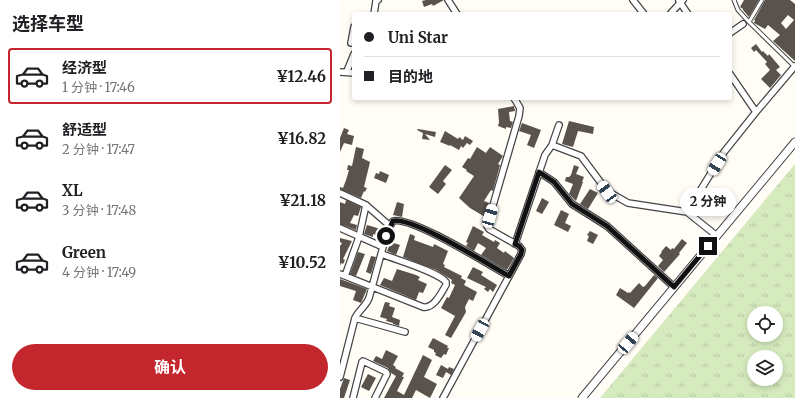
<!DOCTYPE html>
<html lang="zh">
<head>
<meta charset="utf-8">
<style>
	body { margin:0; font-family:Merriweather,"Noto Sans SC",serif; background:#f2f2f2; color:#202124; height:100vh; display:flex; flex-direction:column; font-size:15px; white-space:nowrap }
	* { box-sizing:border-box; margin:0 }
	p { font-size:13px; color:#757577 }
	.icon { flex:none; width:22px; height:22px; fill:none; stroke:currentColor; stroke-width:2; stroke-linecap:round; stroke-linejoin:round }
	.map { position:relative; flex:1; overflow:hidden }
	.details { display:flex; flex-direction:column; background:#fff; width:340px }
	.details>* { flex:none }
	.guide { position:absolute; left:12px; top:12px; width:380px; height:88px; border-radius:4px; box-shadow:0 2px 6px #0003; display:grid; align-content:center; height:88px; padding:0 12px; background:#fff }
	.fabs { position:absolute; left:407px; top:306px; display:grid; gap:8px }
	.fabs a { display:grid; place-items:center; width:36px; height:36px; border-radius:50%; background:#fff; box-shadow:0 2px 6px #0003; font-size:20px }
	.end { position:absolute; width:18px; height:18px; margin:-9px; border:5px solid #111; background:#fff; box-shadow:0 0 0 2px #fff }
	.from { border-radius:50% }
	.bubble { position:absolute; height:28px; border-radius:14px; background:#fff; box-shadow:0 2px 6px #0003; font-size:13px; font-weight:700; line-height:28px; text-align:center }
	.car { position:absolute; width:12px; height:24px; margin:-12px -6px; border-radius:5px; box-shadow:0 0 3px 1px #0007; background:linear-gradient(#fff 24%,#345 0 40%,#fff 0 76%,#345 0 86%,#fff 0) }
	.guide b { display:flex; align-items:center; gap:14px; height:38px; font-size:15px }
	.guide b+b { border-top:1px solid #e0e0e0 }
	.guide i { width:10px; height:10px; background:#202124 }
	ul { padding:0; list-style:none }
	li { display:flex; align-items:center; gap:12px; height:56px; margin:0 8px 6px; padding:0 4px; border:2px solid transparent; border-radius:4px }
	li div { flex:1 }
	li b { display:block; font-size:15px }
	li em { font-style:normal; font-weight:700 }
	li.selected { border-color:#c4262e }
	li>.icon { width:36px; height:36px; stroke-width:1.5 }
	h2 { padding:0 12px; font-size:18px; line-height:48px }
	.action { display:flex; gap:8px; margin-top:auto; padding:8px 12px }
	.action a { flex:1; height:46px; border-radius:24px; background:#c4262e; color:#fff; font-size:16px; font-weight:700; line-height:46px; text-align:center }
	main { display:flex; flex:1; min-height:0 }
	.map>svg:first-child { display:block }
	.grass { fill:url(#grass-tufts); fill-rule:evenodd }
	.building { fill:#5a524d; fill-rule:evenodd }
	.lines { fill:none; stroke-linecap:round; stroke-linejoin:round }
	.service-casing { stroke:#444; stroke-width:5 }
	.minor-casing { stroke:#444; stroke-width:8 }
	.tertiary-casing { stroke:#444; stroke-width:9 }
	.service { stroke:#fff; stroke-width:3 }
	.minor { stroke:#fff; stroke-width:5.5 }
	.tertiary { stroke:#fff; stroke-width:7 }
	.route { stroke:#111; stroke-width:5 }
</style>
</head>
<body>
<main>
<section class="details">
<h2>选择车型</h2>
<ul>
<li class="selected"><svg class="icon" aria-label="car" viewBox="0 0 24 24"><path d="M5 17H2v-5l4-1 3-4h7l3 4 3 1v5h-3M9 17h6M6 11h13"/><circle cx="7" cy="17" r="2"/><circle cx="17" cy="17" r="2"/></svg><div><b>经济型</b><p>1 分钟 · 17:46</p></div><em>¥12.46</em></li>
<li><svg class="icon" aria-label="car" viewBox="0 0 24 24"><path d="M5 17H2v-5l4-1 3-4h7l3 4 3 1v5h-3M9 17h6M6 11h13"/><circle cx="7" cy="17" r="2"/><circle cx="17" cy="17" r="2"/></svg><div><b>舒适型</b><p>2 分钟 · 17:47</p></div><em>¥16.82</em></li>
<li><svg class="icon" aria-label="car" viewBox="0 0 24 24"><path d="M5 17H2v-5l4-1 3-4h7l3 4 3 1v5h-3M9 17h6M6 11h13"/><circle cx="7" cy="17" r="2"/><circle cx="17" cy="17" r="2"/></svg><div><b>XL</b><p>3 分钟 · 17:48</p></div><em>¥21.18</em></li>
<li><svg class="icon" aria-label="car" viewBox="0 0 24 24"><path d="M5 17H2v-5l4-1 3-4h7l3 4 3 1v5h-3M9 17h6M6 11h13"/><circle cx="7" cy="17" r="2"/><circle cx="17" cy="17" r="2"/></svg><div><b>Green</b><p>4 分钟 · 17:49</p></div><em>¥10.52</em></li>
</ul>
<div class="action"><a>确认</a></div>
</section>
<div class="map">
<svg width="455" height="398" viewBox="0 0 455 398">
	<defs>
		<pattern id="grass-tufts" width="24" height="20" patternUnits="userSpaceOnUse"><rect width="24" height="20" fill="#d5ebbd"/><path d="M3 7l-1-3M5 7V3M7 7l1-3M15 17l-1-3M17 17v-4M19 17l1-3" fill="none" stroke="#b6c8a1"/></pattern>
	</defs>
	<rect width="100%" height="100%" fill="#fffdf5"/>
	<!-- grass -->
	<path class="grass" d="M455,164V398H260ZM414,313H436V335H414ZM414,357H436V379H414Z"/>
	<!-- building -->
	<path class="building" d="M86,0H104L93,6L92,4L84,7L82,1Z
		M404,0H419L409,17L403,10V9L400,7Z
		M425,0H450L455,4V61L433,41L440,35L428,25L425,29L414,23L415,20H414ZM448,15L454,20L446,29L441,23Z
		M416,44L422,52L423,51L428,56L429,54L440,67L436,70L441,75L430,88L421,79L430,70L425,64L427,62L416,50L414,52L411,48Z
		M174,106L175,111L169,112L170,121L173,122L171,128L166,127V129L158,126L159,122L158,109Z
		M229,121L254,127L253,134L238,131L233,147L222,144Z
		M182,123L201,130L194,148L187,145L191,135L179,131Z
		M4,128L9,130L7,134L14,136L12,145L4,143L0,152V138Z
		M78,129L96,132L95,137L85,134L90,140L82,139L83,133L77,130Z
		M105,131L118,139L119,137L123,140L125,136L133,141L130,145L127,143L123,148L121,146L119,150L110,145V146L100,142Z
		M16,147L24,149L22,158L30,162L24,187L27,188L25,192L24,191L21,198L0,189V187L3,188L6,180L9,170H7L8,165L12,166Z
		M137,147L146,153L150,147L163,156L158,164L160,165L153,191L151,190L144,201L149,203L145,217L130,208L119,198L134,176L126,171L127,170L122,167L128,158L130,159Z
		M105,165L112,170L103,181L106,184L98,194L89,187Z
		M234,165L239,167L236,174L244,177L242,182H243L236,201L229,194L233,184L225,181L226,177H229L231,175Z
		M40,171L49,175L46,183L34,178L36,173L39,174Z
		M250,189L258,193L248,209L240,204Z
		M202,198L209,202L202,214L196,211Z
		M6,200L21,207L18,216L14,215L10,223L17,225L16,230L0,224V202L5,204Z
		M57,202L64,204L62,217L53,215Z
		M221,210L229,214L225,223L231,226L228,232L214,225Z
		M27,225L44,230L41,237L33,234V237L24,234Z
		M133,226L144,232L142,235L154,242L155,240L160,243L157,248L164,253L165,251L174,258L167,270L141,255L146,248L138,243L134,251L126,246L128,243L126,242Z
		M250,231L258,235L253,244L247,241L249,236L247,235Z
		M70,234L75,236L74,240L93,247L94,244L108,251L103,264L105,265L104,267L122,276L121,278L126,281L124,285L137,292L133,301L129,299L125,307L126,312L111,338L105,335L115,316L101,308L107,297L109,298L115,285L111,283L112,280L96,270L63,257Z
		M0,238L12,241L3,259L5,260L3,264L1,263L0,266V246L2,243L0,242Z
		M342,239L347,243L339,253L340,254L324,272L318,266L323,260L319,256L322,252H321L326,246L331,250L332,248L334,249Z
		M51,242L60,245L56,255L47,251Z
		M18,252L25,254L16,276L10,274Z
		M31,256L36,257L31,274L26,272Z
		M133,267L143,272L141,275L157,285L153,292L150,289L148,292L144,289L146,287L127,278Z
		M57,269L76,275L80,277L78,280L87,284L83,293L79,292L76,300L40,285L44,278L52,281Z
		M314,275L318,278L294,308L276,295L280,288L288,293L289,292L290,293L299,283L303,287L305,286Z
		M0,279L27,289L21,303L13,300L16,291L0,286Z
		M45,302L50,303L49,306L55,308L52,317L60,320L59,326L53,324V323L46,321L47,319L40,317Z
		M93,338L108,346L107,348H109L106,355L104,354L101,358L95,355L96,353L94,352V350L88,347Z
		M46,350L58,356L53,365L56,367L55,368L64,373L62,377H64L57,391L64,395L83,355L92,360L84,377L97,384L90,398L76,390L72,398H44L56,376L51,373L48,368L33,361L36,356L42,359Z
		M101,365L108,369L109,367L114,369L111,375L106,372L103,378L96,375Z
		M28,374L36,378L29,391L21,387Z
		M4,378L10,380L4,398H0V389Z"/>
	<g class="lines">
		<!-- service casing -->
		<g class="service-casing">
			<path id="service" d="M394,0L398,10L409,22
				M422,0L409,22L455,67"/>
		</g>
		<!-- minor casing -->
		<g class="minor-casing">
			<path id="minor" d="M108,0L117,14
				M293,0L304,14
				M339,1L348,14
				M34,14L36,1L38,0
				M330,14L343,0
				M14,27L11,43L14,42
				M390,33L403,24
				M7,71L14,54
				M0,72L14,73
				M390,74L416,112
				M212,145L241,156L267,191L288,203L347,212L377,236
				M199,172L214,182L232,204L267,226L334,287
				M0,193L26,205L50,226L43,247L29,298C26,306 19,310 15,318L0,377
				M347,212L384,152L416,112L455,66
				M50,226L53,221C72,216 149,265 169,276
				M0,228L43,247
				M175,244L205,155L212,145L219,125
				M0,274L83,307C94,309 101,293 106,285V282C97,271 56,260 42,254
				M5,276L19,237L26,205
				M15,318L65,332
				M13,398L22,362L23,361L46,372L47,374L35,398
				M103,398L181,254L182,250L179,246L149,229L147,226L179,116L180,108L174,98"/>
		</g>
		<!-- tertiary casing -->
		<g class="tertiary-casing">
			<path id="tertiary" d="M242,398L455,142"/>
		</g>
		<!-- service -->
		<use href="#service" class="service"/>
		<!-- minor -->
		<use href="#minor" class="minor"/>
		<!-- tertiary -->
		<use href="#tertiary" class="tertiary"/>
	</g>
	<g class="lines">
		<!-- route -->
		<path class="route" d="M46,236L53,221C72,216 149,265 169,276L181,254L182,250L179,246L175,244L199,172L214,182L232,204L267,226L334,287L368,246"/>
	</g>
</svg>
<div class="fabs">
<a><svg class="icon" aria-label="locate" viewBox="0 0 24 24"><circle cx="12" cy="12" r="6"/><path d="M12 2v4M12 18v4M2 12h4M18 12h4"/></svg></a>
<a><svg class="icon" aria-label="layers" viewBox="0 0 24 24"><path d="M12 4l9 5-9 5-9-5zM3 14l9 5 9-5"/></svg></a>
</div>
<i class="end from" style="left:46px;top:236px"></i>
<i class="end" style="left:368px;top:246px"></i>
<div class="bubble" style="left:340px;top:188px;width:56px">2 分钟</div>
<i class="car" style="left:377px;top:164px;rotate:212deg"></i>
<i class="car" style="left:267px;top:192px;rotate:324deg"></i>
<i class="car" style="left:150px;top:216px;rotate:16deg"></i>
<i class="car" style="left:140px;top:330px;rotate:209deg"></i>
<i class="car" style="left:288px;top:343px;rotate:40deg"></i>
<div class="guide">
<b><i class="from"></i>Uni Star</b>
<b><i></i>目的地</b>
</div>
</div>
</main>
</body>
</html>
